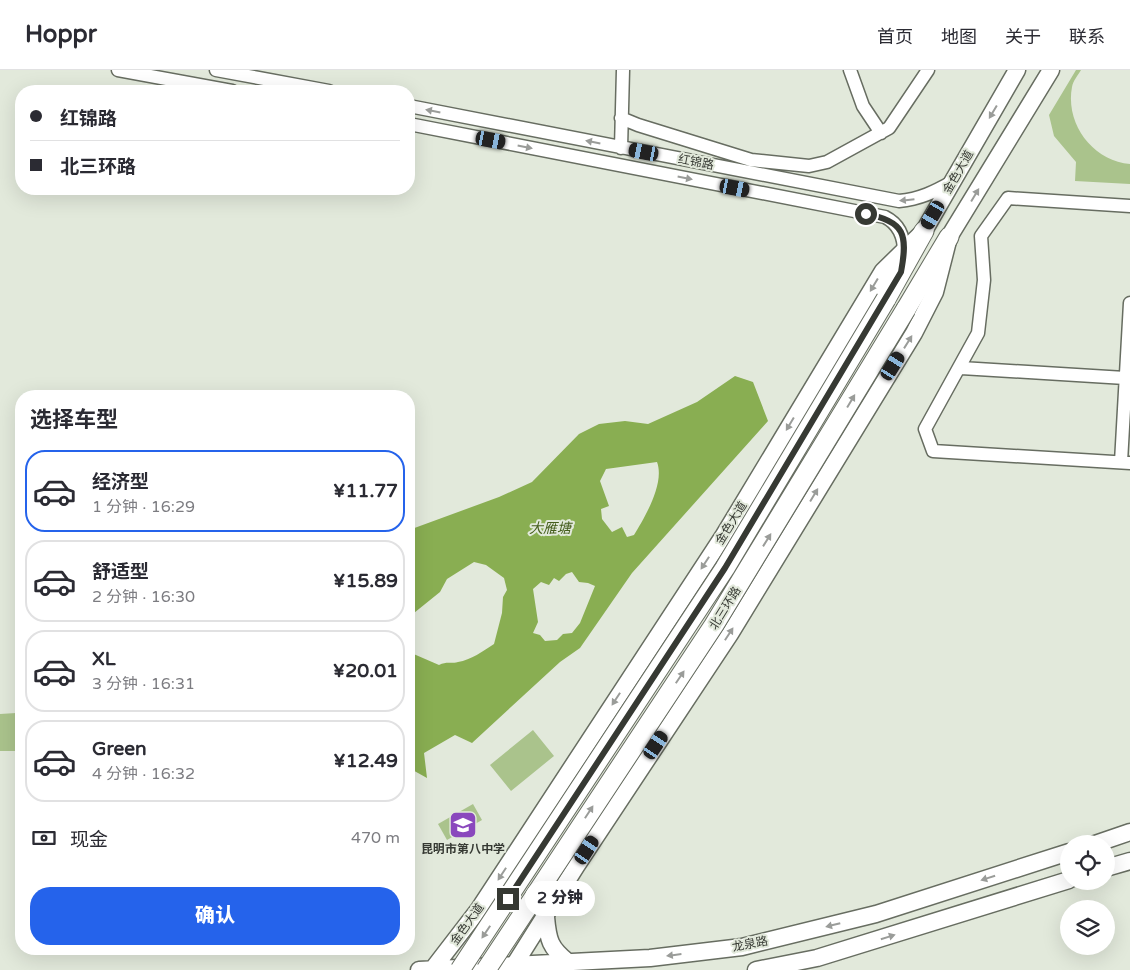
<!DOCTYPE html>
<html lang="zh">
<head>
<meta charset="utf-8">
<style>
	body { margin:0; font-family:"Varela Round","Noto Sans SC",sans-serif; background:#f2f2f3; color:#2b2b33; height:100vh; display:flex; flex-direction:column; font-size:19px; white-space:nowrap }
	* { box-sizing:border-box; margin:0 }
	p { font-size:16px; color:#7c7c81 }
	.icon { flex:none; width:28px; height:28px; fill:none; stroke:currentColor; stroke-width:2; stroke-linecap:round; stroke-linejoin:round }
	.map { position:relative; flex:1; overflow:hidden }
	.panel { position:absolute; left:15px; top:320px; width:400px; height:565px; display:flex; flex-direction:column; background:#fff; border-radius:20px; box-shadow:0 5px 20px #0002 }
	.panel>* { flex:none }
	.banner { position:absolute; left:15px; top:15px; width:400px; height:110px; border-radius:20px; box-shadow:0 5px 20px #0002; display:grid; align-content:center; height:110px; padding:0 15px; background:#fff }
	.controls { position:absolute; left:1060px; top:765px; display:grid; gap:10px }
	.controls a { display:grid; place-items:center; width:55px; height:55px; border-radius:50%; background:#fff; box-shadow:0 5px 20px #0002; font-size:25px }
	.end { position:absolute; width:22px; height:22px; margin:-11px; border:6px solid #363933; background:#fff; box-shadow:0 0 0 2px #fff }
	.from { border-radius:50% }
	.bubble { position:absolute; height:35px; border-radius:18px; background:#fff; box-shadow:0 5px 20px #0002; font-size:16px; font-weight:800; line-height:35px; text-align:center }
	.car { position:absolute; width:15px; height:30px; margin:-15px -8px; border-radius:6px; box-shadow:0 0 4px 1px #0007; background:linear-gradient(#222 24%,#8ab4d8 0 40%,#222 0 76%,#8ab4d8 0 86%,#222 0) }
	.banner b { display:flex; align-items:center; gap:18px; height:48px; font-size:19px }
	.banner b+b { border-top:1px solid #e1e1e2 }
	.banner i { width:12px; height:12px; background:#2b2b33 }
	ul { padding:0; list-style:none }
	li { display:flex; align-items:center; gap:15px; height:82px; margin:0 10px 8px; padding:0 5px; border:2px solid #e1e1e2; border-radius:20px }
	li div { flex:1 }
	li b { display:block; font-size:19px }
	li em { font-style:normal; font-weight:800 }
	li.active { border-color:#2563eb }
	li>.icon { width:45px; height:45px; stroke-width:1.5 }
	h2 { padding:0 15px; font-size:22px; line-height:60px }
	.pay { display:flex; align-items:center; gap:12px; height:55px; padding:0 15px; font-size:19px }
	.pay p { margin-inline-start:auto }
	.cta { display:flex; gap:10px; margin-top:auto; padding:10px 15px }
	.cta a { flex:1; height:58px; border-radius:20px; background:#2563eb; color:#fff; font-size:20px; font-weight:800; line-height:58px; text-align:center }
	header { display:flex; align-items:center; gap:30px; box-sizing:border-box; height:70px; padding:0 25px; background:#fff; border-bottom:1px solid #e1e1e2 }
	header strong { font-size:24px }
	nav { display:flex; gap:28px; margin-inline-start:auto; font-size:18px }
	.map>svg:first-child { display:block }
	.pitch { fill:#aac38c }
	.water { fill:#89ae52; fill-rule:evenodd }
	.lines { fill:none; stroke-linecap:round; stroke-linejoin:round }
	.minor-casing { stroke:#676d61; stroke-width:15 }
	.major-casing { stroke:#676d61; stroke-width:19 }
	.highway-casing { stroke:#676d61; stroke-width:21 }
	.minor { stroke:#fff; stroke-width:12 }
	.major { stroke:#fff; stroke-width:16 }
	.highway { stroke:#fff; stroke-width:19 }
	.highway-bridge-casing { stroke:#676d61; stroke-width:21; stroke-linecap:butt }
	.highway-bridge { stroke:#fff; stroke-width:19 }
	.oneway { fill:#9a9c99 }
	.route { stroke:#363933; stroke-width:6 }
	.labels { text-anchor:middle; stroke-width:4; stroke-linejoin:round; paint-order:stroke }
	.street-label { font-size:12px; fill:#363933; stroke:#e2e9db }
	.poi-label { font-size:12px; font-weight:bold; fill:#363933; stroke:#e2e9db }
	.water-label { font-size:14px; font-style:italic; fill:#455e1d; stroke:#e2e9db }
</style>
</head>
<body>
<header>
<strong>Hoppr</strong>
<nav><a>首页</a><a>地图</a><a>关于</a><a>联系</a></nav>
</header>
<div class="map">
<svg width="1130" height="900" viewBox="0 0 1130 900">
	<rect width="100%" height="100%" fill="#e2e9db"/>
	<!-- pitch -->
	<path class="pitch" d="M1076,0H1081C1078,5 1073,11 1072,17C1065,54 1093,91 1130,94V114L1075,111L1076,92L1054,66L1049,45Z
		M16,643L17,681H0V644Z
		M17,643H21V696H19Z
		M533,660L554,686L511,721L490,695Z
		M473,734L482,750L447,770L438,754Z"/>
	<!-- water -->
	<path class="water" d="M735,306L753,312L768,351L632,503L580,578L560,592L472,673L455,665L424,683L427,708L409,698V582L439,595C447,591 450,594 458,592C471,590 483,581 494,574L502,543L503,527L507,520L504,508L486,495L474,492L447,509L440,522L409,547V460L499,427L532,412L579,364L599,354L625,351L648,354L697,332ZM657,392C665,413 645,447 634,465L627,467L622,457L612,462L602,449L601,439L609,436L600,411L606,399ZM572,502L579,512L588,513L595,516L580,553L572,563L563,564L557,570L545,571L540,565L533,563L538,552L533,519L541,512L549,515L554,508L559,511L566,504Z"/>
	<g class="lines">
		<!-- minor casing -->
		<g class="minor-casing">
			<path id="minor" d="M118,0L232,21
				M216,0L329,21
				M850,0L863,36L881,63
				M409,36L899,131C920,129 934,122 952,112
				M621,48L638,55L751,90L809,96L827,92L889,58L928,0
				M409,54L885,147C901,155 905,170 904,187
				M621,78L623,0
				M1130,136L1008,128L981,166L984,210L978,263L925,359L933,381L1130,393
				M961,298L1125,308
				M1121,392L1130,233"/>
		</g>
		<!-- major casing -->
		<g class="major-casing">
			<path id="major" d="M1095,774L1130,762
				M1106,798L1130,791
				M546,847C548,870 550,878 568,892
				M419,900L650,888L742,877L876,844L1069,782
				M432,900L479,839L724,465L883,201L924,161L1017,0
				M511,900L577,795L730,564L914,263L935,222L949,167L1051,0
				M756,900L817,888L1069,810"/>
		</g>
		<!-- highway casing -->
		<g class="highway-casing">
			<path id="highway" d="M886,229L924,161
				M906,239L949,167"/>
		</g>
		<!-- minor -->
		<use href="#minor" class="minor"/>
		<!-- major -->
		<use href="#major" class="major"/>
		<!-- highway -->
		<use href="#highway" class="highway"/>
		<!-- highway-bridge casing -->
		<g class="highway-bridge-casing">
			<path id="highway-bridge" d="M460,900L725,498L886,229
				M486,900L714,555L906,239"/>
		</g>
		<!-- highway-bridge -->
		<use href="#highway-bridge" class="highway-bridge"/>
	</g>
	<!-- one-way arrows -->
	<defs><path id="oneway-solid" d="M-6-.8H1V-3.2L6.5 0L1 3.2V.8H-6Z" transform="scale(1.25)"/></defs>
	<g class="oneway">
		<use href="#oneway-solid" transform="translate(433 41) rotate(-169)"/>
		<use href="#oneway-solid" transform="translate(993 42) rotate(121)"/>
		<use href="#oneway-solid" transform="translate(593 72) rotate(-169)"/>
		<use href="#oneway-solid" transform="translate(525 77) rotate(11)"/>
		<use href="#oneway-solid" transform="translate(685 108) rotate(11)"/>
		<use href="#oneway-solid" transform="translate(975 125) rotate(-59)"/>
		<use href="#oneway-solid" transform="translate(907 130) rotate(174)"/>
		<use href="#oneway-solid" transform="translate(874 215) rotate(121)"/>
		<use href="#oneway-solid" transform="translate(908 272) rotate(-58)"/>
		<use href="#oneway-solid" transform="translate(851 331) rotate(-59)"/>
		<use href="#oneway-solid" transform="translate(790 354) rotate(121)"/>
		<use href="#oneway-solid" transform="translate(814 425) rotate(-59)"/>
		<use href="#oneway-solid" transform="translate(767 470) rotate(-58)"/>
		<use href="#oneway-solid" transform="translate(705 493) rotate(123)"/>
		<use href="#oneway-solid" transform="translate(729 564) rotate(-57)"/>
		<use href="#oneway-solid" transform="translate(680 607) rotate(-56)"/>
		<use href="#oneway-solid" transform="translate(616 629) rotate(123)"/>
		<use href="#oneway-solid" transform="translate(589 742) rotate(-57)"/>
		<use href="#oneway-solid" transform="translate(502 804) rotate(123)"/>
		<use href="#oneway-solid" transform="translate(988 808) rotate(162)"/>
		<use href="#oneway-solid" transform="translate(833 855) rotate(166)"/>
		<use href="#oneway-solid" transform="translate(486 862) rotate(124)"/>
		<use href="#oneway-solid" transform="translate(888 867) rotate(-17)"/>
		<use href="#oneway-solid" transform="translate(674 885) rotate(173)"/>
	</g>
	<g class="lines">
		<!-- route -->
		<path class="route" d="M508,829L725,498L901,202C908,165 905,151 866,144"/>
	</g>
	<!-- icons -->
	<defs>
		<g id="school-square" transform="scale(1.4375)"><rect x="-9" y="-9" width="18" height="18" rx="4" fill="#8a48bd" stroke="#e2e9db"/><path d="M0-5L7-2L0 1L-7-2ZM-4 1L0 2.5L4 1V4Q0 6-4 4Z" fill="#fff"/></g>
	</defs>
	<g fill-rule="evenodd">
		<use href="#school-square" x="463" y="755"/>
	</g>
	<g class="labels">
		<!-- street labels -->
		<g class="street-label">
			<text transform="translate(696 92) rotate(11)" y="4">红锦路</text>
			<text transform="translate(958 102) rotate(-60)" y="4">金色大道</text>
			<text transform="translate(731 453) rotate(-58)" y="4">金色大道</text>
			<text transform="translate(725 538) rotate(-58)" y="4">北三环路</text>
			<text transform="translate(467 854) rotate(-54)" y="4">金色大道</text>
			<text transform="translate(750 874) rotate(-11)" y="4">龙泉路</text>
		</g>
		<!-- poi labels -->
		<g class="poi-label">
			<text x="463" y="783">昆明市第八中学</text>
		</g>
		<!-- water labels -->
		<g class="water-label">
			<text x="550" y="463">大雁塘</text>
		</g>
	</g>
</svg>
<div class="controls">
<a><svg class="icon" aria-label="locate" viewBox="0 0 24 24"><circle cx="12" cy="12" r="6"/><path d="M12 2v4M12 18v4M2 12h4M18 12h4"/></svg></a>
<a><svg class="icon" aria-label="layers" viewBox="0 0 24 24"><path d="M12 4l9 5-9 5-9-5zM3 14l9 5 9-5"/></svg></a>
</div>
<i class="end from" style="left:866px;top:144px"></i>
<i class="end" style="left:508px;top:829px"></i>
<div class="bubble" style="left:525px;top:811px;width:70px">2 分钟</div>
<i class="car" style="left:491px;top:70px;rotate:101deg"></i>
<i class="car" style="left:644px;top:82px;rotate:281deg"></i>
<i class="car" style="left:735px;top:118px;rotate:101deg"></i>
<i class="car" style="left:933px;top:145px;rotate:210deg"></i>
<i class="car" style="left:893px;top:296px;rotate:32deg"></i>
<i class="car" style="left:656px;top:675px;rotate:34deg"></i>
<i class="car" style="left:587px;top:780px;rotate:33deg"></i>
<div class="banner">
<b><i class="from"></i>红锦路</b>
<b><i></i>北三环路</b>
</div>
<section class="panel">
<h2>选择车型</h2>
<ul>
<li class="active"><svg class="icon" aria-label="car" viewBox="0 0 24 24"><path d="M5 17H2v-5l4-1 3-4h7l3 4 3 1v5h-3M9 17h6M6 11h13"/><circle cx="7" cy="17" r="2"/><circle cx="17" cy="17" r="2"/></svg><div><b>经济型</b><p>1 分钟 · 16:29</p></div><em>¥11.77</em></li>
<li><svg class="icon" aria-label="car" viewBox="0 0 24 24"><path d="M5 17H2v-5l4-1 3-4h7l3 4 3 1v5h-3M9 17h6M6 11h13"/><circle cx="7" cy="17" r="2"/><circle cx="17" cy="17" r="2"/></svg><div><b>舒适型</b><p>2 分钟 · 16:30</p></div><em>¥15.89</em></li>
<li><svg class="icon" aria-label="car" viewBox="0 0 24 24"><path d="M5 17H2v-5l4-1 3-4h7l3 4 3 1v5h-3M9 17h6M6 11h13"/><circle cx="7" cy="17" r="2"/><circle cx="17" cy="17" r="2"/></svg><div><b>XL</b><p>3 分钟 · 16:31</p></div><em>¥20.01</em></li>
<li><svg class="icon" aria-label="car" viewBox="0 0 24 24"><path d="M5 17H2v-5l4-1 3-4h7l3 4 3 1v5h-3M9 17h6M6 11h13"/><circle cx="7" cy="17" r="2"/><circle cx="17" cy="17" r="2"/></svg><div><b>Green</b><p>4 分钟 · 16:32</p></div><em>¥12.49</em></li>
</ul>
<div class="pay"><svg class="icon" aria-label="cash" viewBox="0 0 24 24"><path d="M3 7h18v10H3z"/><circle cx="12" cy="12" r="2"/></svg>现金<p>470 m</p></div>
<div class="cta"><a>确认</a></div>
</section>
</div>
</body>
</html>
